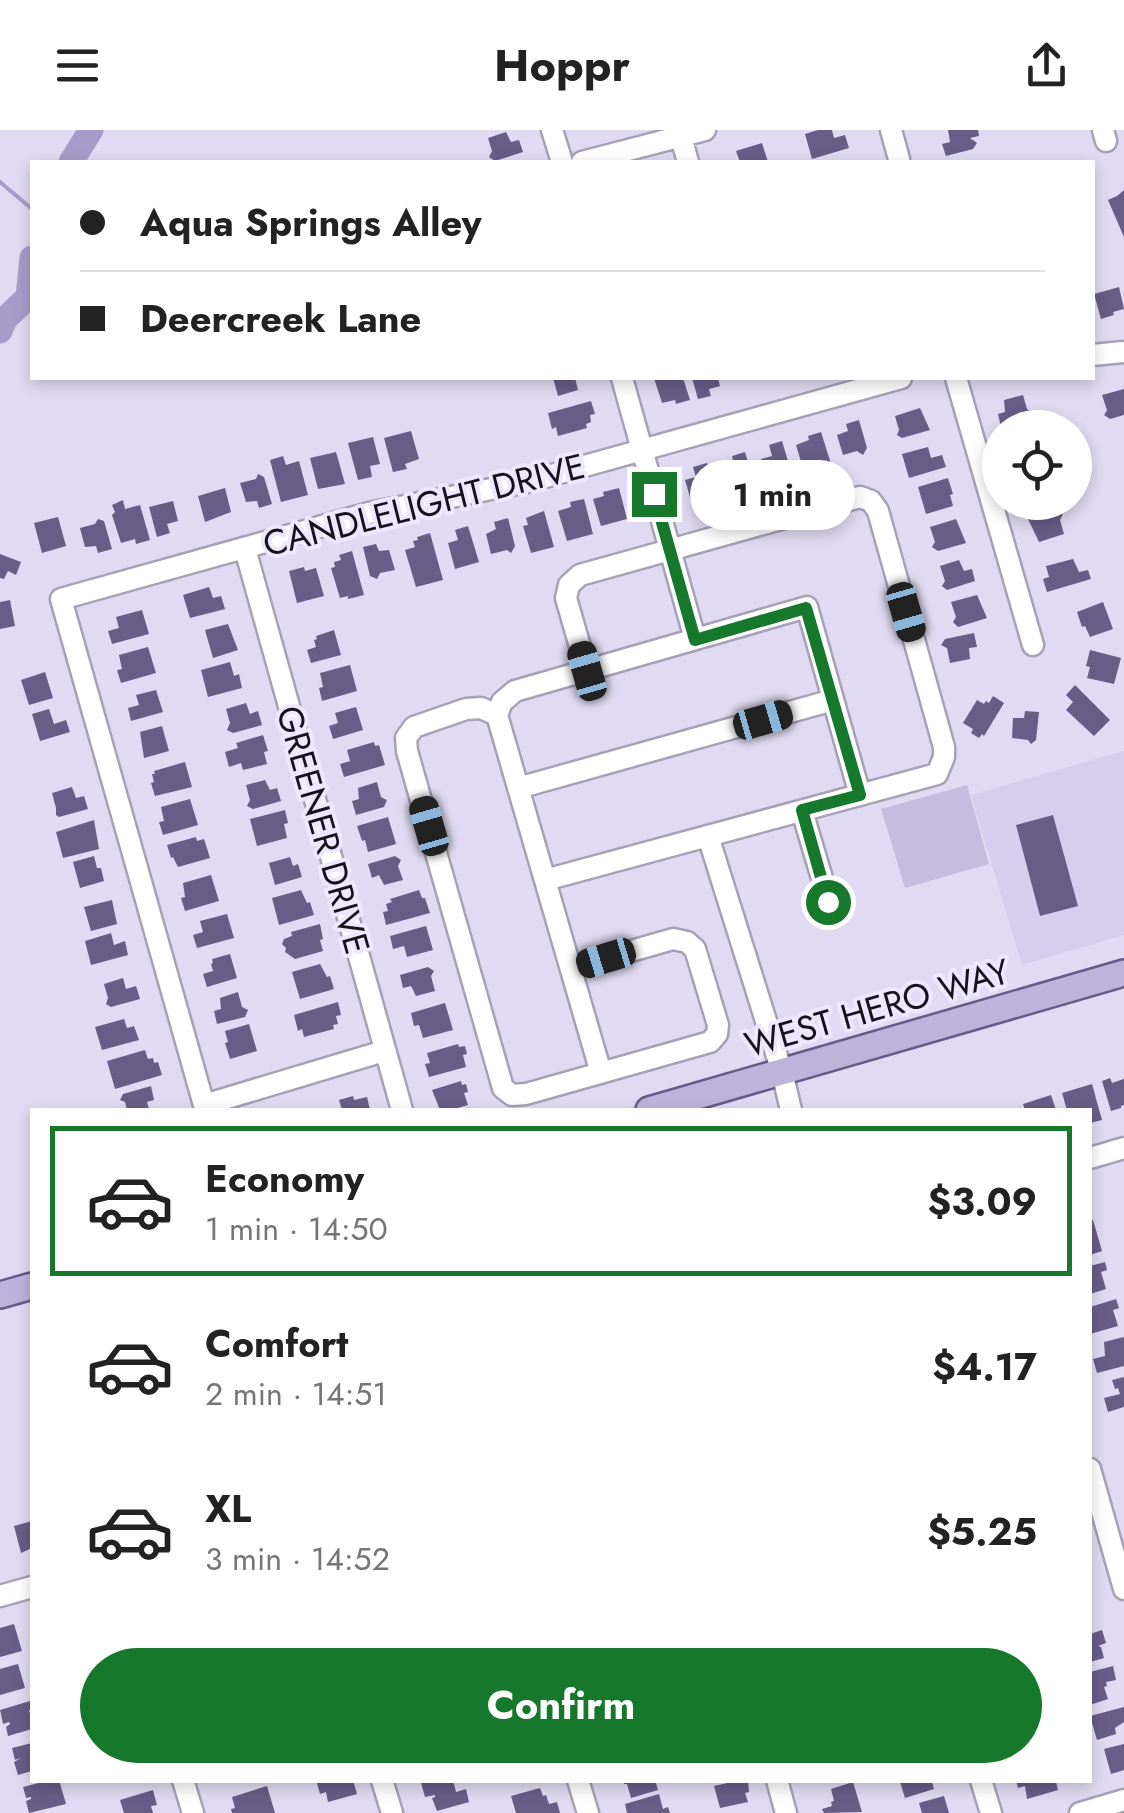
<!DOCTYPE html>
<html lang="en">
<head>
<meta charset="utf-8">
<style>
	body { margin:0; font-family:Jost,sans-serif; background:#f6f6f6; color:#222; height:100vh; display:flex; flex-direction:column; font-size:38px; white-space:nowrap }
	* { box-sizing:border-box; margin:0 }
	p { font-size:32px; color:#767676 }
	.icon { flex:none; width:55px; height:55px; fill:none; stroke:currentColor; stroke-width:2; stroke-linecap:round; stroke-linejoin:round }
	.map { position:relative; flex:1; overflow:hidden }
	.side { position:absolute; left:30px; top:978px; width:1062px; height:675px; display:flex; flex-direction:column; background:#fff; border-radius:0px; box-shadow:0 5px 15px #0003 }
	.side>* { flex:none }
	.guide { position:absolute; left:30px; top:30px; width:1065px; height:220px; border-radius:0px; box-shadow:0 5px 15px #0003; display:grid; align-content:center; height:220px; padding:0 50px; background:#fff }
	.tools { position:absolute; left:982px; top:280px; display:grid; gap:20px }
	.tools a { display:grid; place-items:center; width:110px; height:110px; border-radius:50%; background:#fff; box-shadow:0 5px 15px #0003; font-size:50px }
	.end { position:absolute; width:45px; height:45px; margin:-22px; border:12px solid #15782a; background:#fff; box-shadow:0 0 0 5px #fff }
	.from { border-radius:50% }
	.bubble { position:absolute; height:70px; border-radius:35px; background:#fff; box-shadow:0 5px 15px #0003; font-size:32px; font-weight:700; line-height:70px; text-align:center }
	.car { position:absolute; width:30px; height:60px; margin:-30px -15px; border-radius:12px; box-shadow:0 0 8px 2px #0007; background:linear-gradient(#222 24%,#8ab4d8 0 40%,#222 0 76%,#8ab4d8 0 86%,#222 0) }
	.guide b { display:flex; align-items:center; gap:35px; height:95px; font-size:38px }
	.guide b+b { border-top:2px solid #e0e0e0 }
	.guide i { width:25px; height:25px; background:#222 }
	ul { padding:18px 0 0; list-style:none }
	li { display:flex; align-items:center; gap:30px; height:150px; margin:0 20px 15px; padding:0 30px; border:5px solid transparent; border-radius:0px }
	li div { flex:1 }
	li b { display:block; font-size:38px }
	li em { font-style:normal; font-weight:700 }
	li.active { border-color:#15782a }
	li>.icon { width:90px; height:90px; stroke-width:1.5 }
	.cta { display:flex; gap:20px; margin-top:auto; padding:20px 50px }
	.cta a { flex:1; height:115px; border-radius:60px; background:#15782a; color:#fff; font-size:40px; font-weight:700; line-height:115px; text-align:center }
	header { display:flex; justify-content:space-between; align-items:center; height:130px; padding:0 50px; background:#fff; font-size:45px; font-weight:700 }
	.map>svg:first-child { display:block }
	.built { fill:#d5ceec }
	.green { fill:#c5bdde }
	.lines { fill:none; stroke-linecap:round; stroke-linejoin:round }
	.stream { stroke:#a79cc9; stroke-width:4 }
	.river { stroke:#a79cc9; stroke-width:25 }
	.building { fill:#685d87 }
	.minor-casing { stroke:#a6a1b6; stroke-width:25 }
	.major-casing { stroke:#665a87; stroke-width:30 }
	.minor { stroke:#fff; stroke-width:20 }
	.major { stroke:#beb3da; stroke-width:25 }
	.route { stroke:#15782a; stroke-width:12 }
	.labels { text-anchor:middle; stroke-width:8; stroke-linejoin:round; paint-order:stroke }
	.street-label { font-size:35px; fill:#14121a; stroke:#ede8ff }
</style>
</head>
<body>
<header><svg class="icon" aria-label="menu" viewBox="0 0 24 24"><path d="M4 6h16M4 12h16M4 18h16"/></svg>Hoppr<svg class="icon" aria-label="share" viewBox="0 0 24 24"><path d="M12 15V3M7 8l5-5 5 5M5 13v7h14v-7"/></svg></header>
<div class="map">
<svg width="1124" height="1683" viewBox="0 0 1124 1683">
	<rect width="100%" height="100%" fill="#e0dbf2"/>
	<!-- built -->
	<path class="built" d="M1124,621V805L1022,835L971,665Z"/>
	<!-- green -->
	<path class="green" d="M967,655L989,734L905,758L881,679Z"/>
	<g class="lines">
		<!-- stream -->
		<path class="stream" d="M0,52L32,79"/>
		<!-- river -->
		<path class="river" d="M71,32L91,0
			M0,201L5,189L28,167L32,128"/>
	</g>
	<!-- building -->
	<path class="building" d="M818,0H832L834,8L845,5L849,18L812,29L805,4Z
		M948,0H978L979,6L970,8L977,13L973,19L946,26L942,14L950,12Z
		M506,2L511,12L519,10L523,22L495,31L489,27L492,21L488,8Z
		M762,13L768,32H740L736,21Z
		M1124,60V107L1108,70L1117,66Z
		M1119,157L1124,179L1113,182L1114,185L1101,189L1094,164Z
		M553,248H575L578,260L558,266Z
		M654,248H683L690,270L676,274L675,270L662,273Z
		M692,248H718L720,256L709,259L711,266L698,269Z
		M1124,259V285L1110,289L1104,285L1107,280L1102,265Z
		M1023,265L1027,279L1033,283L1029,289L1001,297L998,284L1005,282L1004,270Z
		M591,271L595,284L590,285L591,292L586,294L587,298L558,306L556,297L552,299L548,283Z
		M920,278L930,300L902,308L897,305L899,300L895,286Z
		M859,290L867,318L863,325L857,321L843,325L837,305L848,301L846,294Z
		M411,301L419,329L405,334L407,339L393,342L384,308Z
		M821,302L832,337L805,345L796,315L809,310L808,306Z
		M373,307L380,334L370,336L372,347L358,350L348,313Z
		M782,311L793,348L768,355L761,329L772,326L769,315Z
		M928,317L931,328L942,325L946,337L909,348L902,324Z
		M336,322L345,354L318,359L310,328Z
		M745,322L753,350L750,356L743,353L739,354L741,361L735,363L733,356L729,357L724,338L734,334L732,326Z
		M283,326L286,335L299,331L308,365L281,372L270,330Z
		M707,333L718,370L693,377L685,350L696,347L693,337Z
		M258,344L264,347L272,374L259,378L257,371L246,372L240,353L256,349Z
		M948,348L953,364L950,365L953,376L926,384L918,357Z
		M225,358L231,382L205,392L198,366Z
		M619,358L627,389L601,396L593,369L604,366L603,362Z
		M584,369L593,404L567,411L558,381L571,377L570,372Z
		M123,370L125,379L140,375L150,410L136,414L135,409L121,413L112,385L115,382L112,375Z
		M173,371L178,391L167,394L170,403L157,407L149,377Z
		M1057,380L1063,384L1060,390L1064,404L1039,412L1028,389Z
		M544,381L554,417L531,423L523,396L528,395L526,388Z
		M58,387L66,416L42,423L34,393Z
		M508,388L515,416L511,423L507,420L491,424L486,404L496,399L494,392Z
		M98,389L104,391L112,419L98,423L96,416L85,417L80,398L95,394Z
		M956,389L966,413L938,421L932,417L935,412L930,397Z
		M468,396L479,432L455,439L448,413L458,410L455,400Z
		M430,403L443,450L416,457L405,420L415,417L413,411L418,410L417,407Z
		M376,414L379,421L389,420L395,440L380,443L377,449L370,446L363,417Z
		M352,421L364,465L348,469V466L340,468L331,438L335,437L334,432L341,430L339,425Z
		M0,424L21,432L16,445L8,441L4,449L0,448Z
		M1073,429L1079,442L1088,440L1091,449L1047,462L1043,449L1049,447L1046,436Z
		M959,430L964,441L972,439L975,451L947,460L942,456L945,451L940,436Z
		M304,437L305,441L316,438L324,466L297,473L289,441Z
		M209,457L213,468L221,466L225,479L190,488L183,465Z
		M977,465L987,488L958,497L953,492L956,487L951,472Z
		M10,470L15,496L0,499V472Z
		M1103,472L1113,499L1090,507L1085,496L1082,497L1077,482Z
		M142,480L149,504L112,514L108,501L119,498L116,487Z
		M228,494L238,520L213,528L205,500Z
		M334,500L341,525L311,533L307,520L316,517L314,510L317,509L316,506Z
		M974,503L977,517L969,518L970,529L950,533L947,518L941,515L945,509Z
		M148,517L156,543L121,553L117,540L122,539L119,525Z
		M1090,520L1121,528L1114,554L1087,548L1090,537L1086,536Z
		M230,532L234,546L239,544L242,558L208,567L201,540Z
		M350,535L357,561L322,571L319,558L323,557L320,543Z
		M45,542L53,568L29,575L21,550Z
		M1075,555L1110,590L1094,606L1066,580L1073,572L1066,565Z
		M156,560L163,582L131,591L128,578L139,575L136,565Z
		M993,566L1004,573L984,606L982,604L979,608L971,603L973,599L963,593L977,570L984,574L986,571L989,573Z
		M246,573L250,584L258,581L262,595L233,603L227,600L230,593L226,579Z
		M356,577L363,600L333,609L329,596L338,593L335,583Z
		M49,579L54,594L66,590L70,602L40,611L32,584Z
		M1025,581L1039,582L1036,610L1031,614L1028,610L1012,608L1013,588H1024Z
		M162,596L169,621L144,628L140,602Z
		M263,605L268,621L264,622L267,634L243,640L241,633L229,637L225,622L238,618L236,613Z
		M374,612L375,616L379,615L385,635L344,647L340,634L350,631L347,620Z
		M185,632L192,657L155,666L151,653L154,652L152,644H155L154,641Z
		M265,650L270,660L277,658L281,671L253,679L247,676L250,670L246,655Z
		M377,652L381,667L387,670L384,677L356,685L352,671L359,669L358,658Z
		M72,657L76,668L84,666L88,679L59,687L56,685V678L52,663Z
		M190,669L198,695L163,705L159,692L164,691L161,677Z
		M285,680L288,693L284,694L287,708L257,716L250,689Z
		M1053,685L1078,776L1040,786L1016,695Z
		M388,687L396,714L368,722L365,710L362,711L357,696Z
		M94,690L99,719L63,728L56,702Z
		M196,707L197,711L204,709L210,728L178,737L173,727L171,728L167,715Z
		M94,726L97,738H101L104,751L80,758L73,732Z
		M395,726L401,730L398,736L403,750L384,755L379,745L372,748L368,734Z
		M290,727L293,736L298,734L302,747L275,755L269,733Z
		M211,745L219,771L185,781L181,768L185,767L183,753Z
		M301,760L307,773L310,772L314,785L279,795L272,768Z
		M419,760L422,768H425L430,783L386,795L383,782L388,781L386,774L392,772L390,769Z
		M112,770L117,794L91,801L84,777Z
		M227,784L234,808L197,818L193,805L203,802L200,791Z
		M320,794L323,809L320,810L323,821L295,829L285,822L286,818L282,814L284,809L292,806L291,802Z
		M426,796L433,820L407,827L404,816L393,819L390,806Z
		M111,803L114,815L125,811L128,825L91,835L85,811Z
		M230,824L237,848L207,857L203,844L213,841L211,834L213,833L212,829Z
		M320,834L327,847L330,846L334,859L300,869L292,842Z
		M428,837L434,841L431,846L435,861L416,866L411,856L403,858L400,845Z
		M123,848L126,859L136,856L140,869L111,877L106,874L108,868L104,854Z
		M238,862L242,877L248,880L245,887L217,894L214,881L221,879L220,868Z
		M338,872L341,885L336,886L338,894L333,895L334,899L304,907L302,899L298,901L294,885Z
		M445,873L453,900L423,908L419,895L414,896L411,883Z
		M124,889L127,898L134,896L139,910L102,920L95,897Z
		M249,894L257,921L230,929L225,913L228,912L225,901Z
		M458,914L459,917L465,916L467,924L463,925L466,937L429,947L425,934L430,933L427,923Z
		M145,920L148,929L153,928L154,933L158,932L162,945L115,959L107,931Z
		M1110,948L1112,953L1124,949V975L1121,976V978L1111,981L1102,951Z
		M461,951L462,955L466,954L468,962L464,963L468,975L451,980H440L432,960Z
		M1092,954L1102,990L1090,993V980H1067L1062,963Z
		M151,956L154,970L147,972L149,979L127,980L125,972L120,970L123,964Z
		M1051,965L1056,980H1025L1023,974Z
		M353,966L354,970L367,967L370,980H342L339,970Z
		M1093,1090L1102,1121L1090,1125V1091Z
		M1105,1132L1107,1140L1101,1142L1106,1159L1090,1164V1136Z
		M1116,1169L1119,1178L1113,1180L1118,1196L1090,1204V1177Z
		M1124,1207V1236L1097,1243L1093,1229L1105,1226L1104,1212Z
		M1124,1247V1277L1108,1282L1104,1268L1120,1264L1118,1258L1115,1259L1112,1250Z
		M32,1391V1418L21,1423L14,1396Z
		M14,1494L22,1521L0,1527V1498Z
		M1102,1500L1106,1513L1098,1516L1101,1517L1104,1528L1090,1532V1504Z
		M18,1534L25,1558L0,1565V1539Z
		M1113,1536L1116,1550L1106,1552L1107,1556L1104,1557L1108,1569L1090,1575V1542Z
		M30,1571L32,1579L29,1581L32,1588V1599L8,1606L6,1597L10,1594L9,1592L3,1594L0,1580Z
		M1124,1577V1592L1115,1598L1116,1604L1097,1610L1090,1586Z
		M32,1613V1641L18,1645L14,1632L21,1628L15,1630L12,1618Z
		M1124,1614V1640L1111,1644L1104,1619Z
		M50,1650H59L66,1674L29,1683L26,1671L31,1669V1667L26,1668L23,1657Z
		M316,1650H353L357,1664L328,1672L326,1662L320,1664Z
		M432,1650H453L456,1662L466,1659L469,1672L437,1681L432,1668L435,1667V1665L425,1667L421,1653Z
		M623,1650H655L658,1660L631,1668L627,1654H624Z
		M726,1650H748L749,1662L745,1663L748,1672L720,1678L714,1656L727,1653Z
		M907,1650H928V1653L932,1652L934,1659L905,1668L900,1652Z
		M1016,1650H1049L1050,1653L1056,1652L1058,1660L1027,1669L1025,1656L1018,1658Z
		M853,1652L862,1682L824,1683L822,1679L832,1676L831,1672L834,1671L831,1659Z
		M267,1656L275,1683H232L231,1679L235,1678L232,1667Z
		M540,1658L543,1666L546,1665L549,1674L557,1672L560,1683H516L511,1666Z
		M153,1660L157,1675L151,1676L153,1683H124L120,1670Z
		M659,1664L663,1679L668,1677L670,1683H627L625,1674Z
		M944,1666L949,1683H922L919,1673Z"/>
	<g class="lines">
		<!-- minor casing -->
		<g class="minor-casing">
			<path id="minor" d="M552,0L562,32
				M891,0L899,29
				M1103,0L1106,11
				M681,7L688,32
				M582,32L705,0
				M1092,225L1124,222
				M622,248L695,509
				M956,248L1033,515
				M245,419L402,980
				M497,585L481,578L466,579L414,597L406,608L407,621L503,958L512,965L526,964L710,912L717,904L718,895L695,819L687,812L673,809L572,838
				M497,585L502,572L515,561L807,477L860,665
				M497,585L601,943
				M518,658L833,570
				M802,681L829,772
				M708,706L782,942L791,980
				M545,750L937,644L944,627V617L878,381L871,371L860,367L580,445L569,455L566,468L587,541
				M384,921L204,975L61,469L369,383L527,352L901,248
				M1090,1028L1124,1018
				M1090,1339L1124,1459
				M0,1466L32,1457
				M183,1650L193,1683
				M382,1650L392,1683
				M578,1650L588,1683
				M777,1650L786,1683
				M981,1650L991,1683
				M1080,1683L1124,1670"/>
		</g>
		<!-- major casing -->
		<g class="major-casing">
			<path id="major" d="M649,980L1124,843
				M0,1165L32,1156"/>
		</g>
		<!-- minor -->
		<use href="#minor" class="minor"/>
		<!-- major -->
		<use href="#major" class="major"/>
	</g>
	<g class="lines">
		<!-- route -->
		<path class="route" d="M654,364L695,510L806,478L860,665L802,680L828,772"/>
	</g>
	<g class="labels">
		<!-- street labels -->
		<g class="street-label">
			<text transform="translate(424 375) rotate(-14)" y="12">CANDLELIGHT DRIVE</text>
			<text transform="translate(323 700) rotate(74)" y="12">GREENER DRIVE</text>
			<text transform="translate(877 878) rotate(-16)" y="12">WEST HERO WAY</text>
		</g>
	</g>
</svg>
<div class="tools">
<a><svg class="icon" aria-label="locate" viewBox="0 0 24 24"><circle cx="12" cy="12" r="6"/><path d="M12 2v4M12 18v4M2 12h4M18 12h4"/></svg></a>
</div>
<i class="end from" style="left:828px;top:772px"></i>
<i class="end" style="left:654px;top:364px"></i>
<div class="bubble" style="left:690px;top:330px;width:165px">1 min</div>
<i class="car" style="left:906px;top:482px;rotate:164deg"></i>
<i class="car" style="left:587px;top:541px;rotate:344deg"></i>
<i class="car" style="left:763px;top:590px;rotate:74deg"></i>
<i class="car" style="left:429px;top:696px;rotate:344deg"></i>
<i class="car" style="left:606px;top:828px;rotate:253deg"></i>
<div class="guide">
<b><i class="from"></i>Aqua Springs Alley</b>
<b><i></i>Deercreek Lane</b>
</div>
<section class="side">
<ul>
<li class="active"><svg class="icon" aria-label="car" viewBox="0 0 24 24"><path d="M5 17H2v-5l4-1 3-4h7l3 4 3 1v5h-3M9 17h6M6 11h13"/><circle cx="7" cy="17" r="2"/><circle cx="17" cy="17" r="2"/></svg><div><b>Economy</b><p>1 min · 14:50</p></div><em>$3.09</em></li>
<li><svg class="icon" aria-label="car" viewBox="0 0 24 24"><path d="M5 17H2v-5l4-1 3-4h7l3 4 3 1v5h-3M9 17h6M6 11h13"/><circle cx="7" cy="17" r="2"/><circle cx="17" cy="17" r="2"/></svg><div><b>Comfort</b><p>2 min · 14:51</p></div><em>$4.17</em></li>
<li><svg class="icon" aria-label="car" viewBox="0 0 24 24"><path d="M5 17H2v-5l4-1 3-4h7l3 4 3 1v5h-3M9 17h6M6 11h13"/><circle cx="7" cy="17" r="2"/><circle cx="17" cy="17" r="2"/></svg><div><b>XL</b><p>3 min · 14:52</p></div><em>$5.25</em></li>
</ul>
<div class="cta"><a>Confirm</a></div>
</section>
</div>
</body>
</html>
